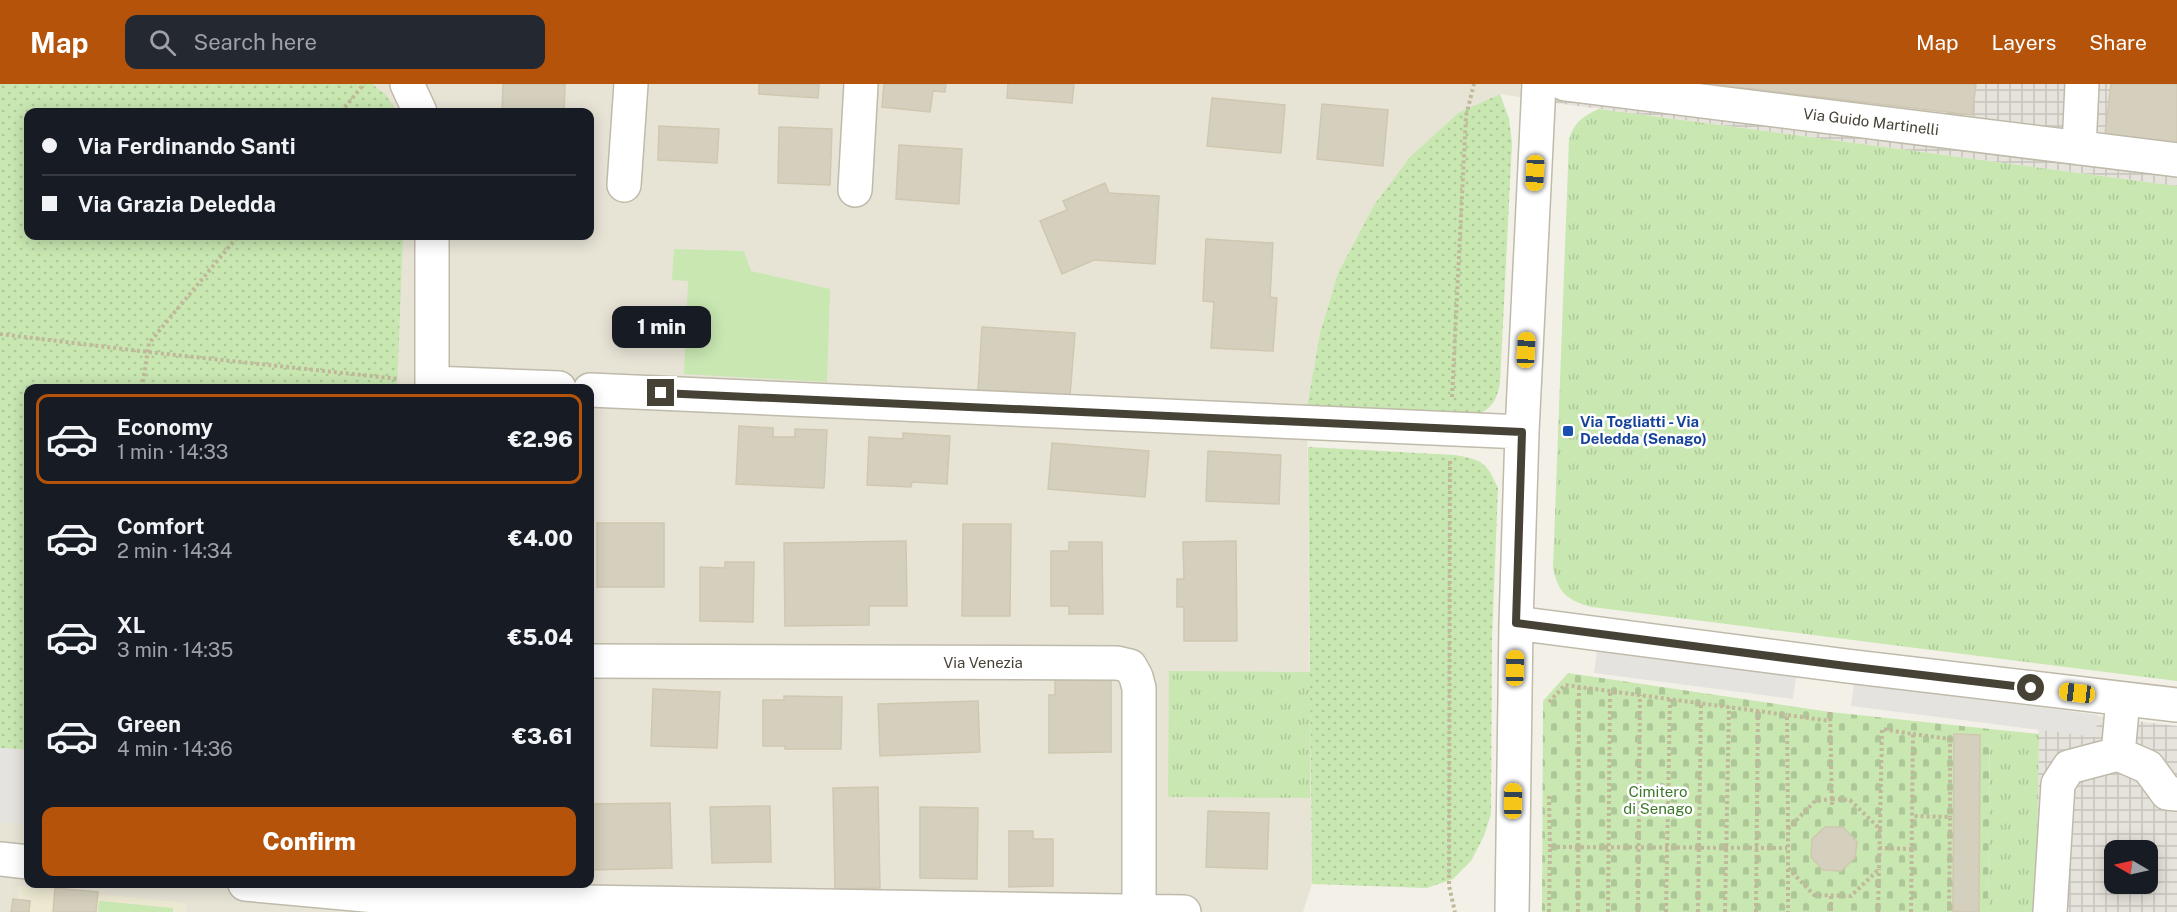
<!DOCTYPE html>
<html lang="en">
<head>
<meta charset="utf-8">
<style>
	body { margin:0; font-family:"Public Sans",sans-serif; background:#242831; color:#f1f3f6; height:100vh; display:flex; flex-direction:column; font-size:22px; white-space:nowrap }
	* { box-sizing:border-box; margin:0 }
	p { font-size:20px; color:#9ea1a6 }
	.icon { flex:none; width:33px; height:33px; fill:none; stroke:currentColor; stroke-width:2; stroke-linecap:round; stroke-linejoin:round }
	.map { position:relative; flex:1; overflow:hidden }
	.sheet { position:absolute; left:24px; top:300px; width:570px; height:504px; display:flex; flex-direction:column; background:#171b24; border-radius:12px; box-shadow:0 3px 15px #0003 }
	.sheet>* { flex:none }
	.banner { position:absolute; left:24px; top:24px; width:570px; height:132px; border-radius:12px; box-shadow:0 3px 15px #0003; display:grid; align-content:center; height:132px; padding:0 18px; background:#171b24 }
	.needle { width:39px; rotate:279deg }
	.controls { position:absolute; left:2104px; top:756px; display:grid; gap:12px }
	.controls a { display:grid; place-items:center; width:54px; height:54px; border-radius:12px; background:#171b24; box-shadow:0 3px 15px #0003; font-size:30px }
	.end { position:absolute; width:27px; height:27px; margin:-14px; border:8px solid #474236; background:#fff; box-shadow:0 0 0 3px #fff }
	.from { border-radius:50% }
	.bubble { position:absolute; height:42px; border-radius:12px; background:#171b24; box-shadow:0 3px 15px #0003; font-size:20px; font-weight:800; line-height:42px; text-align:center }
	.car { position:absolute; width:18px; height:36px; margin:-18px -9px; border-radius:8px; box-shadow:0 0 4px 2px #0007; background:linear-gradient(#f5c518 24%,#345 0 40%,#f5c518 0 76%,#345 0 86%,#f5c518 0) }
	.banner b { display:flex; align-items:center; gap:21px; height:57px; font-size:22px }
	.banner b+b { border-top:2px solid #363941 }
	.banner i { width:15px; height:15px; background:#f1f3f6 }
	ul { padding:10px 0 0; list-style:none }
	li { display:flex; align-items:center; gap:18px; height:90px; margin:0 12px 9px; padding:0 6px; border:3px solid transparent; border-radius:12px }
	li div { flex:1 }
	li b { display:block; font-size:22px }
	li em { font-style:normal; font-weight:800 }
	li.selected { border-color:#b45309 }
	li>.icon { width:54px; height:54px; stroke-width:1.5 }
	.cta { display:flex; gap:12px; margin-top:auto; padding:12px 18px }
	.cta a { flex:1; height:69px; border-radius:12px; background:#b45309; color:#fff; font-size:24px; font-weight:800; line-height:69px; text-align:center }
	header { display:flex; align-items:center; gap:36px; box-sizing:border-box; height:84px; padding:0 30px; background:#b45309; color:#fff }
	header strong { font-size:28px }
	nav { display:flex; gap:33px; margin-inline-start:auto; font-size:21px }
	.search { width:420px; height:54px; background:#242831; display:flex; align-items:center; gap:15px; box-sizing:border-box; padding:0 21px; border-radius:12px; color:#9ea1a6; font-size:22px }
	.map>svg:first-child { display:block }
	.residential { fill:#e7e4d6; fill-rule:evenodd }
	.industrial { fill:url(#industrial-grid); fill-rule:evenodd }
	.education { fill:#ece8d1 }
	.grass { fill:url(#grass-tufts) }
	.cemetery { fill:url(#cemetery-stones) }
	.park { fill:url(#park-dots) }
	.garden { fill:#c8e7b1 }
	.parking { fill:#e5e3df }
	.building { fill:#d5cfbd; stroke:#d0c7b0; stroke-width:1.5 }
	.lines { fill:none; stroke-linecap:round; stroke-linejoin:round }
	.minor-casing { stroke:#bfbaaa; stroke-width:36 }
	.path { stroke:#c1b89b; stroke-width:4; stroke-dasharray:3 3; stroke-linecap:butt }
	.minor { stroke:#fff; stroke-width:33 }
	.route { stroke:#474236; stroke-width:8 }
	.transit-dot { fill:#1a4fb4; stroke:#fff; stroke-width:2 }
	.labels { text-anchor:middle; stroke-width:5; stroke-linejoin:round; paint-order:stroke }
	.street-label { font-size:15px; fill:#474236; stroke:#fff }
	.transit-label { font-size:15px; font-weight:bold; fill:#164399; stroke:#fff; text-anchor:start }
	.park-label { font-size:15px; fill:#3e782a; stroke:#fff }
</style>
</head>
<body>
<header>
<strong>Map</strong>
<div class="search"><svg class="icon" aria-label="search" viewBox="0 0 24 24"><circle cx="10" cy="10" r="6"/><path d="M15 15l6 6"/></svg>Search here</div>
<nav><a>Map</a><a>Layers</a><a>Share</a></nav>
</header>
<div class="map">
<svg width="2177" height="828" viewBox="0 0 2177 828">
	<defs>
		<pattern id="industrial-grid" width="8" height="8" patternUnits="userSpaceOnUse" patternTransform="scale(1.5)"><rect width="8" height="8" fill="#e6e3dc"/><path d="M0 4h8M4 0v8" fill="none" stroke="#c7c4bd"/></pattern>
		<pattern id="grass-tufts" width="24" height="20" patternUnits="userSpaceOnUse" patternTransform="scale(1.5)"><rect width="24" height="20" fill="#c8e7b1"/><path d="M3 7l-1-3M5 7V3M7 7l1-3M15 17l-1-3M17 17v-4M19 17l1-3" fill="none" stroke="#adc799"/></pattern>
		<pattern id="cemetery-stones" width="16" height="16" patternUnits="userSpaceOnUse" patternTransform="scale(1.5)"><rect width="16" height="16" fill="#c8e7b1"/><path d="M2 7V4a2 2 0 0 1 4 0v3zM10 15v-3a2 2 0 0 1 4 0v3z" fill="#adc799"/></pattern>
		<pattern id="park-dots" width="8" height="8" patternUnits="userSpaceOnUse" patternTransform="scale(1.5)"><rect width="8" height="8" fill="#c8e7b1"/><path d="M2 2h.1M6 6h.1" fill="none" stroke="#adc799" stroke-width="1.8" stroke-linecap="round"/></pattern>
	</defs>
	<rect width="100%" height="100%" fill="#f3f1e7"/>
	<!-- residential -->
	<path class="residential" d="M0,0H1556L1555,19L1500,10L1458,29L1410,73L1374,121L1338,189L1320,249L1307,323L1312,800L1303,828H0ZM28,28H590V152H28ZM28,304H590V800H28Z"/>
	<!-- industrial -->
	<path class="industrial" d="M1556,0H2177V102L1555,19Z
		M2039,625L2177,642V828H2036ZM2115,766H2148V800H2115Z"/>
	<!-- education -->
	<path class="education" d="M18,802L186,819V828H18Z"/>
	<!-- grass -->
	<path class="grass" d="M1599,25L2177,102V597L1592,523C1568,517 1558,509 1553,484L1569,56C1574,38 1583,32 1599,25Z
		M1169,587L1311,588L1310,714L1168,713Z
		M1990,645L2039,650L2036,828H1988Z"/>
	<!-- cemetery -->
	<path class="cemetery" d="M1568,589L1830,628L1990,645L1988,828H1542L1543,617Z"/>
	<!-- park -->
	<path class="park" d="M0,0H372L386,11L397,28H28V152H403L397,304H28V666L0,664Z
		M1500,10L1509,35L1512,59L1500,299C1497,315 1493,324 1477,331L1307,323L1320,249L1338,189L1374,121L1410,73L1458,29Z
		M1308,363L1455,371C1483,376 1486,378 1498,404L1492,554L1491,730L1484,752L1471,777L1453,795L1427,804L1312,800Z"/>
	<!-- garden -->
	<path class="garden" d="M674,165L744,167L751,187L830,205L827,298L684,290L688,197L672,196Z
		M99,817L173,824V828H98Z"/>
	<!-- parking -->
	<path class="parking" d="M1597,567L1796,593L1793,615L1594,589Z
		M1854,599L2098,631L2095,653L1851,622Z
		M0,664L28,666V741L0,738Z"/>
	<!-- building -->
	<path class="building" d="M503,0H565L564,28H502Z
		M759,0H819L818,14L759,10Z
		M884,0H946L945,8L933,7L930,28L882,23Z
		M1008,0H1074L1072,19L1007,14Z
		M1710,0H1976L1972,31Z
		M2111,0H2177V59L2105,50Z
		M1212,14L1285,21L1281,69L1207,62Z
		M1322,20L1388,26L1383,82L1317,75Z
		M659,42L719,45L717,79L658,76Z
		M779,43L832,45L830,101L778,99Z
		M899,61L962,65L959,120L896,115Z
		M1105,99L1109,109L1159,112L1155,180L1094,176L1062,190L1040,137L1067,126L1063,117Z
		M1206,155L1273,159L1270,213L1277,214L1273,267L1211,264L1214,218L1203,217Z
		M982,243L1075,249L1070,312L978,306Z
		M739,342L773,344V353H795V345L827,346L824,404L736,400Z
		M903,349L950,352L947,400L912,398L911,403L867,401L869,353L903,355Z
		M1052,359L1149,367L1145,413L1048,405Z
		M1208,367L1281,371L1279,420L1206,417Z
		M597,439H664V503H597Z
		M963,440H1011L1010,532H962Z
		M906,457L907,522H869V541L785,542L784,459Z
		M1236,457L1237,557H1184V523H1177V495H1184L1183,458Z
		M1069,458H1102L1103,530H1069V522H1051V467H1069Z
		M725,478H754L753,538L700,537V483L725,484Z
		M1055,596H1111V668L1049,669V611H1055Z
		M653,605L720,608L717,664L651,662Z
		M784,612L842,613L841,665H785V662H763V616H784Z
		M978,617L980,668L880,672L878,620Z
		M1954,650L1980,651L1979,828H1953Z
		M878,703L880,804L835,805L833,704Z
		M670,719L672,784L590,786V720Z
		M770,722L771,778L712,779L710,723Z
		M920,723L978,724L977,795L920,794Z
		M1208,727L1269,729L1267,785L1206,783Z
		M1825,743H1843L1857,758L1855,774L1841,787L1823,786L1811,773L1812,755Z
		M1009,747H1033V755H1053V802L1009,803Z
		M55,804L98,808L96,828H53Z
		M13,815L30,817L29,828H11Z"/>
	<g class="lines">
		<!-- minor casing -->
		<g class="minor-casing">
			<path id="minor" d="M407,0L420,28
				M1565,0L2177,76
				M2079,64L2082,0
				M624,101L631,0
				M855,106L861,0
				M432,152V304
				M432,299L559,304
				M590,306L1522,348
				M1516,539L1847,582L2177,621
				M590,577L1117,579L1130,582L1136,593L1139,604V827
				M2118,670L2148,683L2167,709L2177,710
				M0,775L28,778
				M245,800L408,815L1184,828
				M1512,828L1516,539L1522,348L1539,0
				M2050,828L2058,700L2069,683L2118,670L2123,615"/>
		</g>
		<!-- path -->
		<path class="path" d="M341,28L364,0
			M0,250L148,268L399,295
			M142,304L149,259L238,152
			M1452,313L1466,32L1474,0
			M1450,377L1449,802L1455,828
			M1549,618L1565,601L1787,631
			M1830,628L1832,723
			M1913,650L1950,655V733
			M1549,712L1550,763
			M1832,715L1850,716L1880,745L1879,785L1851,812L1814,811L1788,784V745L1815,717Z
			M1788,744L1787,631L1830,637
			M1880,745L1882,645L1913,650L1912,732L1950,733L1949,828
			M1879,764L1912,765
			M1788,785V828
			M1831,812V828
			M1549,828L1550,763L1787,764
			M1578,828L1579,602
			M1608,828L1610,607
			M1638,828L1640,611
			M1666,828L1670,615
			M1698,828L1701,619
			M1725,828L1729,623
			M1756,828L1758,627
			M1878,828L1879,785
			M1911,828L1912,732"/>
		<!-- minor -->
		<use href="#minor" class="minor"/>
	</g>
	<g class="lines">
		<!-- route -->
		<path class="route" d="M661,309L1522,348L1516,539L1846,582L2031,604"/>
	</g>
	<!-- markers -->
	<rect class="transit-dot" x="1562" y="341" width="12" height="12" rx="3"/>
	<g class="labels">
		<!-- street labels -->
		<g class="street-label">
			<text transform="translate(1871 38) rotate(7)" y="5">Via Guido Martinelli</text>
			<text x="983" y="584">Via Venezia</text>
		</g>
		<!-- transit labels -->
		<g class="transit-label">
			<text x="1580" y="343">Via Togliatti - Via<tspan x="1580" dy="17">Deledda (Senago)</tspan></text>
		</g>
		<!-- park labels -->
		<g class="park-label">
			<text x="1658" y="713">Cimitero<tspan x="1658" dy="17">di Senago</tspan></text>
		</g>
	</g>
</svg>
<div class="controls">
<a><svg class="needle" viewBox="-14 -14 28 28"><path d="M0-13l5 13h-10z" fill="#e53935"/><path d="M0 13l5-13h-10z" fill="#9ea1a6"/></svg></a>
</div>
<i class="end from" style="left:2031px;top:604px"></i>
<i class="end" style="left:661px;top:309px"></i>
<div class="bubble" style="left:612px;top:222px;width:99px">1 min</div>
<i class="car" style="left:1535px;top:89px;rotate:183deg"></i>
<i class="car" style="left:1526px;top:266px;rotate:3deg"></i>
<i class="car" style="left:1515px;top:584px;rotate:1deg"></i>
<i class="car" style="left:2077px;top:609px;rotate:277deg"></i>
<i class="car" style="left:1513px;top:717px;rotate:1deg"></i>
<div class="banner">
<b><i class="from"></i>Via Ferdinando Santi</b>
<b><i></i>Via Grazia Deledda</b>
</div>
<section class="sheet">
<ul>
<li class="selected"><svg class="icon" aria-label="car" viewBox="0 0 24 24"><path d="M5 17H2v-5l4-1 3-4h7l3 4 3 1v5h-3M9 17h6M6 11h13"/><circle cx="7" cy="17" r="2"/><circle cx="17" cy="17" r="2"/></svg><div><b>Economy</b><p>1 min · 14:33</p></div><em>€2.96</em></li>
<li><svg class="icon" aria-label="car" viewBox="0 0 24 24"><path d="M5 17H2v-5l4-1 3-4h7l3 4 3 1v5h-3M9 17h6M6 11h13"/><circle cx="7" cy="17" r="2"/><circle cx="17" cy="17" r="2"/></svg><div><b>Comfort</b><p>2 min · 14:34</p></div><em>€4.00</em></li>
<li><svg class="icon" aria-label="car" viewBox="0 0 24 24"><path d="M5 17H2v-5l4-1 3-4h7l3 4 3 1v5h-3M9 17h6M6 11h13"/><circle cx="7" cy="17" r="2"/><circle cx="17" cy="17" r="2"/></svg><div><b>XL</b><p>3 min · 14:35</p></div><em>€5.04</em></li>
<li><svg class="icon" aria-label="car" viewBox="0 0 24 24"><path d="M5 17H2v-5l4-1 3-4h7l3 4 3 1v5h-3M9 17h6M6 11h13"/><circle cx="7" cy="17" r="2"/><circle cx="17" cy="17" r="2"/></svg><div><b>Green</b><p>4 min · 14:36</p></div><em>€3.61</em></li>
</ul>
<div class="cta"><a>Confirm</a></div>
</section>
</div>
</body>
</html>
